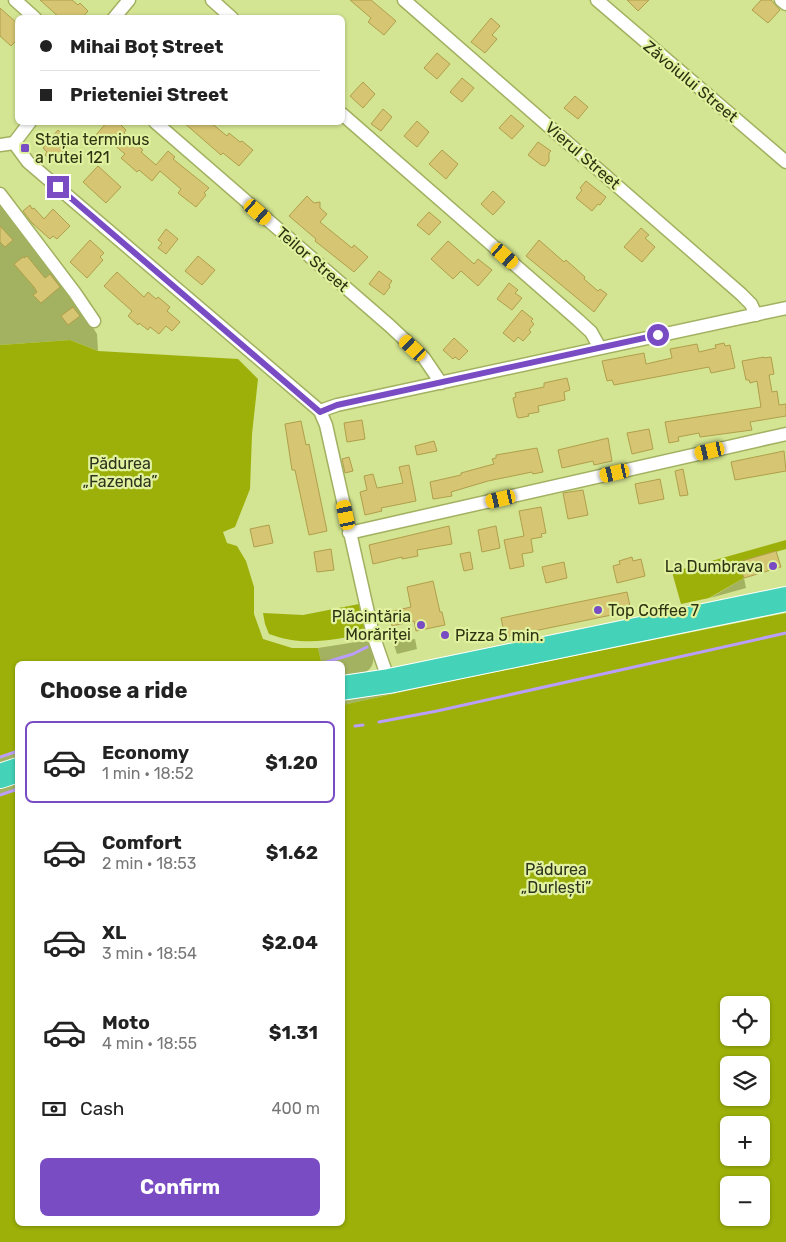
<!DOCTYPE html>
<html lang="en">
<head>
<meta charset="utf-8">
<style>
	body { margin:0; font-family:Rubik,sans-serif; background:#f2f2f2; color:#222; height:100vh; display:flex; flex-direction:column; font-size:19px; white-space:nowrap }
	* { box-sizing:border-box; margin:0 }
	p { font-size:16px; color:#767676 }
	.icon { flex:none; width:28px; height:28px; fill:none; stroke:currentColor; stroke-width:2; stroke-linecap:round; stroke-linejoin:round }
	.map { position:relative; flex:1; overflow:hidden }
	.details { position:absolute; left:15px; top:661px; width:330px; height:565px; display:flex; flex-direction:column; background:#fff; border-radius:8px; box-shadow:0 1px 4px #0004 }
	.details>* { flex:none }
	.hud { position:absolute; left:15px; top:15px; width:330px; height:110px; border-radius:8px; box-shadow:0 1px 4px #0004; display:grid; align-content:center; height:110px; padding:0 25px; background:#fff }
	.fabs { position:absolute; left:720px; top:996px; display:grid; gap:10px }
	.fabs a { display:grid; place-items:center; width:50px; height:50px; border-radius:8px; background:#fff; box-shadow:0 1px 4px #0004; font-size:25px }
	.end { position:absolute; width:22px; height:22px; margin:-11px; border:6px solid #7a4cc4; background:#fff; box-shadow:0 0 0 2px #fff }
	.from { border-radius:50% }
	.car { position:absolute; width:15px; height:30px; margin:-15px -8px; border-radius:6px; box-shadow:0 0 4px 1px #0007; background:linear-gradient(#f5c518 24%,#345 0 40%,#f5c518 0 76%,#345 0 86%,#f5c518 0) }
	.hud b { display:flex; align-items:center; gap:18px; height:48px; font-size:19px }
	.hud b+b { border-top:1px solid #e0e0e0 }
	.hud i { width:12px; height:12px; background:#222 }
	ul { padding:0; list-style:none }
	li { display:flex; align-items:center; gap:15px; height:82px; margin:0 10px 8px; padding:0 15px; border:2px solid transparent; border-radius:8px }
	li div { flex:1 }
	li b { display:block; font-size:19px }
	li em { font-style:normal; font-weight:700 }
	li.active { border-color:#7a4cc4 }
	li>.icon { width:45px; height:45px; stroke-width:1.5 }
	h2 { padding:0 25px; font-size:22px; line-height:60px }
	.pay { display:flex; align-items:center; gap:12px; height:55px; padding:0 25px; font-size:19px }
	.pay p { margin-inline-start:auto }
	.primary-button { display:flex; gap:10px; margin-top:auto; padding:10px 25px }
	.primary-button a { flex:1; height:58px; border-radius:8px; background:#7a4cc4; color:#fff; font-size:20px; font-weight:700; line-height:58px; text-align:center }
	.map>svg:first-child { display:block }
	.green { fill:#a3b260 }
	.forest { fill:#9cb009; fill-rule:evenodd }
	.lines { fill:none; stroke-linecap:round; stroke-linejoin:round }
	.stream { stroke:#bb9ef9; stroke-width:3 }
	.building { fill:#d6c572; stroke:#b09f4b }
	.street-casing { stroke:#a2b161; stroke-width:15 }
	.highway-casing { stroke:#fff; stroke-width:26 }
	.street { stroke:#fff; stroke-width:12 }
	.highway { stroke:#44d3b8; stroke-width:24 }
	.route { stroke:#7a4cc4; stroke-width:6 }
	.poi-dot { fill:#7a4cc4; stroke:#e0f19f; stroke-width:2 }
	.labels { text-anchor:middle; stroke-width:4.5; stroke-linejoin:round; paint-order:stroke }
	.street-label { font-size:16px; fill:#2e3312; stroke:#e0f19f }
	.poi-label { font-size:16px; fill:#2e3312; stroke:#e0f19f; text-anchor:start }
	.park-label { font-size:16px; fill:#2e331c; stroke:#e0f19f }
</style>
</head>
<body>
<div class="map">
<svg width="786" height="1242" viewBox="0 0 786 1242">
	<rect width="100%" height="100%" fill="#d3e492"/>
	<!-- green -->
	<path class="green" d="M0,203L81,309L97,334L98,351L70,340L0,345Z
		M744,578L746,588L710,598Z
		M415,639L417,649L397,654L393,642Z
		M369,640C370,645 373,650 373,655C376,674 356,676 343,679L342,664H311L321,661L318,648Z
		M449,675L451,681L343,705L342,698Z
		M17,753V761L0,767V758Z
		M17,780V788L0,795V785Z"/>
	<!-- forest -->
	<path class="forest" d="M70,340L98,351L238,359L258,379L252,434L250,489L235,527L223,532L227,543L237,546L246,561L254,587V614L263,639L292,648H318L321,661L311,664H18L17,753L0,758V345Z
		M786,540V549L739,562L744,578L709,598L681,604L672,572Z
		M359,604L368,633C332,640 305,647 269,634L265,624L263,613L303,615Z
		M786,613V1242H0V795L17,788L18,1224H342L343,705L451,681ZM729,1005H761V1038H729ZM729,1065H761V1098H729ZM729,1125H761V1158H729ZM729,1185H761V1218H729Z"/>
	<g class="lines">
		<!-- stream -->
		<path class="stream" d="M320,664L353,654L367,647
			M379,722L437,711L786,633
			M355,726L363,725
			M0,757L18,751
			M0,795L18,789"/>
	</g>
	<!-- building -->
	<path class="building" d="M40,0H72L78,5L80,3L88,11L82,18H60Z
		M350,0H371L396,21L384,35L368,22L371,18Z
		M627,0H649L638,11Z
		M761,0H771L780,10L768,23L752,10Z
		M0,8L18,24V39L11,46L0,36Z
		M491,18L500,26L492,35L497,39L485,53L471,42Z
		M437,53L450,64L437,79L424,68Z
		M462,78L474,88L462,102L450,92Z
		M363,82L375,94L363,108L350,96Z
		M575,96L588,107L578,119L564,108Z
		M383,109L392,117L381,131L371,124Z
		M511,115L524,126L512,139L499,128Z
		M417,121L429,132L417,147L404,136Z
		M107,122H118L126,130L124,133L143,150L141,152L156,165L168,151L175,157L173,159L209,188L204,193L206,195L196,207L178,193L181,189L160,171L152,181L139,170L137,172L121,158L125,154L112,143H105L96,135Z
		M183,122H210L227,136L229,133L240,142L242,141L253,150L239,166L223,153L221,155Z
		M58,130L67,138V147L54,162L45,155L47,152L43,148Z
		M538,142L551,151L549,153V161L545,166L541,165L528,155Z
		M442,150L458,164L446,179L429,164Z
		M98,166L121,187L106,203L83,182Z
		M586,181L606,197L600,205L598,204L592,211L576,198L582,190L580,188Z
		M493,191L505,202L493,215L481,204Z
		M307,196L314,203L320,202V208L327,214L320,222L352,248L354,245L368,257L354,272L315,241L316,239L289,216Z
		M30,205L32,209L34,208L44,219L53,209L70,226L57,239L53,236L50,239L32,223L23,211Z
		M429,212L441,222L429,235L417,225Z
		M0,226L13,240L5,247L0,242Z
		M641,228L649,235L645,238L655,247L642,262L624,247Z
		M166,229L178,239L166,254L158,248L162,243L158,240Z
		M90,240L104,253L100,257L103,260L87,278L70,262Z
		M539,240L564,262L566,260L585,277L584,279L598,291L600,289L607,294L594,312L526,256Z
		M448,241L474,264L478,259L492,270L478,286L461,271L453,279L431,259Z
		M27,256L45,278L50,274L60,287L41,303L33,295L37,292L34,287L14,264L23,257L24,258Z
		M198,256L215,270L202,285L185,271Z
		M379,271L392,281L389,285L390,287L384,295L369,284Z
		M117,272L144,297L148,292L156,299L158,297L170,307L167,311L180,322L172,331L166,326L159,334L150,327L148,330L139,323L138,325L128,316L132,311L104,286Z
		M509,283L518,290L515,293L522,298L512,310L497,299Z
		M73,307L80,316L68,325L61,316Z
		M522,310L533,319L531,321L534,324L529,330L531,332L523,341L518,337L514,342L503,333Z
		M454,338L468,351L459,360L455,357L453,359L443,350Z
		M724,343L725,346L730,345L735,368L711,373L709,367L614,385L612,380L607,381L602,361L644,353L646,364L672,358L670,349L697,344L699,352L716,348L715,345Z
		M764,357V358L771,357L774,374L769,375L772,392L777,391L779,405L786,404V416L750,422L752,430L700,437L699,433L678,437L679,441L669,443L665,422L761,407L757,381L750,383L749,380H746L742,361Z
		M567,378L570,390L564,392L565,400L538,406L539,412L528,414L529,416L519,418L517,417L513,398L516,397L515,393L544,387V383Z
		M362,420L365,439L347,442L344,423Z
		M301,421L306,445L309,444L327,531L309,535L295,470H292L285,424Z
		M649,429L653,449L632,454L627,433Z
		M608,438L612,461L594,465L593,461L562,468L558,450Z
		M434,441L437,451L417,455L415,446Z
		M537,448L543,472L533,474L532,472L488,481L451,492L452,496L433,499L430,482L461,475V473L494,464L492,459L496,458V455Z
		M784,451L786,471L735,480L731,462Z
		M349,457L353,471L345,473L342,459Z
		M409,465L416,501L381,508L382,511L365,515L360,492L367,490L364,476L373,474L377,488L403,483L399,467Z
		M683,469L688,495L680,496L675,471Z
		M660,479L664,499L639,504L635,484Z
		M583,490L588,515L568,519L563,493Z
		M541,507L546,533L541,534L542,537L531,539L533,552L522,554L524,566L510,569L504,540L524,536L519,511Z
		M269,525L273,543L254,547L250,529Z
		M449,526L452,544L417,550L418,556L402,559V557L373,564L369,545Z
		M496,526L500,548L482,552L478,530Z
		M331,549L334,570L317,572L314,552Z
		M776,551L781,567L744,578L739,562Z
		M470,552L473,569L464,571L460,554Z
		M632,557L633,561L641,559L645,576L617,583L613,566L620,564L619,561Z
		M564,562L567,578L546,583L542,567Z
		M433,581L440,612H442L445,625L416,631L414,621L392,626L389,612L411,607L407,587Z
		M627,592L631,611L505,637L501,618Z"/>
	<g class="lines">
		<!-- street casing -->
		<g class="street-casing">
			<path id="street" d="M15,0L35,18
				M212,0L232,18
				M404,0L741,294L751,304L756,315
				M597,0L786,162
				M781,0L786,4
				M114,18L129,0
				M342,114L578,320L591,332L600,348
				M155,122L390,326L424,358L441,383
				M14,143L28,162L320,411L326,425L373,635L389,681
				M14,143L30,122
				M0,145L14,143
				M0,194L75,293L94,321
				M320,411L337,405L786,308
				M349,533L786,434"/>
		</g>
		<!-- highway casing -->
		<g class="highway-casing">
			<path id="highway" d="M342,688L389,681L786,599
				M0,776L18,770"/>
		</g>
		<!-- street -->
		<use href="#street" class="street"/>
		<!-- highway -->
		<use href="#highway" class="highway"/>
	</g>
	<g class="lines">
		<!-- route -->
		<path class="route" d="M58,187L320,412L337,405L658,335"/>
	</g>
	<!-- markers -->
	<g class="poi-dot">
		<rect x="20" y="143" width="10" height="10" rx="2.5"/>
		<circle cx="773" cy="566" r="5"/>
		<circle cx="598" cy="610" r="5"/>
		<circle cx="421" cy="625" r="5"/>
		<circle cx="445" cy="635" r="5"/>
	</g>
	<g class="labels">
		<!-- street labels -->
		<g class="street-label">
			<text transform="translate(691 81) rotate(40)" y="6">Zăvoiului Street</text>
			<text transform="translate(583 155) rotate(41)" y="6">Vierul Street</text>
			<text transform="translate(313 259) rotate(41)" y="6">Teilor Street</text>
		</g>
		<!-- poi labels -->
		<g class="poi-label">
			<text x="35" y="145">Stația terminus<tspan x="35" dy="18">a rutei 121</tspan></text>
			<text x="763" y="572" text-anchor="end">La Dumbrava</text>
			<text x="608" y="616">Top Coffee 7</text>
			<text x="411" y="622" text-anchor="end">Plăcintăria<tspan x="411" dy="18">Morăriței</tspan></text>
			<text x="455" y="641">Pizza 5 min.</text>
		</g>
		<!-- park labels -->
		<g class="park-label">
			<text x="120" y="469">Pădurea<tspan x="120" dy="18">„Fazenda”</tspan></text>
			<text x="556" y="875">Pădurea<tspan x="556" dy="18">„Durlești”</tspan></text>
		</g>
	</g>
</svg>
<div class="fabs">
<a><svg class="icon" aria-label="locate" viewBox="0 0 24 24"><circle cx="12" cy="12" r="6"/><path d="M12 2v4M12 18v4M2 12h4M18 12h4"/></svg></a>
<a><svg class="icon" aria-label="layers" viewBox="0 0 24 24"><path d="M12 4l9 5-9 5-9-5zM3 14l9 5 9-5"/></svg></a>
<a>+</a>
<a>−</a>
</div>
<i class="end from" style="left:658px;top:335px"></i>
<i class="end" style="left:58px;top:187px"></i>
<i class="car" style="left:258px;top:212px;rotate:131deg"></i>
<i class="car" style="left:505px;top:256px;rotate:131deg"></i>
<i class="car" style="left:413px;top:348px;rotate:313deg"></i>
<i class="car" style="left:710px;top:451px;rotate:257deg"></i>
<i class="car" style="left:615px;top:473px;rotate:257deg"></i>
<i class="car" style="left:501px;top:499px;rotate:257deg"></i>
<i class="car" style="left:346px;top:515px;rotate:348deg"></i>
<div class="hud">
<b><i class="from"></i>Mihai Boț Street</b>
<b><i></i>Prieteniei Street</b>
</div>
<section class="details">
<h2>Choose a ride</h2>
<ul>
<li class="active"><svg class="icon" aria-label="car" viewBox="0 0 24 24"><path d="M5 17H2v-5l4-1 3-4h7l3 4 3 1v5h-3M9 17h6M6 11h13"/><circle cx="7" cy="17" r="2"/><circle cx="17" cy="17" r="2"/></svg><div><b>Economy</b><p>1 min · 18:52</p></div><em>$1.20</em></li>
<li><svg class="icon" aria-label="car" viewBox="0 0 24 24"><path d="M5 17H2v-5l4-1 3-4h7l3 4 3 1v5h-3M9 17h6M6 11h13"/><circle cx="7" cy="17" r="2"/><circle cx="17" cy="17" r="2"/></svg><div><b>Comfort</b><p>2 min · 18:53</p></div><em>$1.62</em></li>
<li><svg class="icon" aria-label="car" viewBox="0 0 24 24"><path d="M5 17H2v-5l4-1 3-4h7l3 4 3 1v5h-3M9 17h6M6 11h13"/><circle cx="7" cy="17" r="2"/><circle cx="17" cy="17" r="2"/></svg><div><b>XL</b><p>3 min · 18:54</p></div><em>$2.04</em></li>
<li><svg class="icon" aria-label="car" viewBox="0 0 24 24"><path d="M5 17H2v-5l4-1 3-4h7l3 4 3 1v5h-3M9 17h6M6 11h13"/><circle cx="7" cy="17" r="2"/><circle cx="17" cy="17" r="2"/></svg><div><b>Moto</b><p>4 min · 18:55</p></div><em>$1.31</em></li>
</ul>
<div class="pay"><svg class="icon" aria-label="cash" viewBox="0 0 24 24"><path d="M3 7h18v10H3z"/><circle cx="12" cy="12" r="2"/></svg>Cash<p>400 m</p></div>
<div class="primary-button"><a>Confirm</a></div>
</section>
</div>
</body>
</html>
